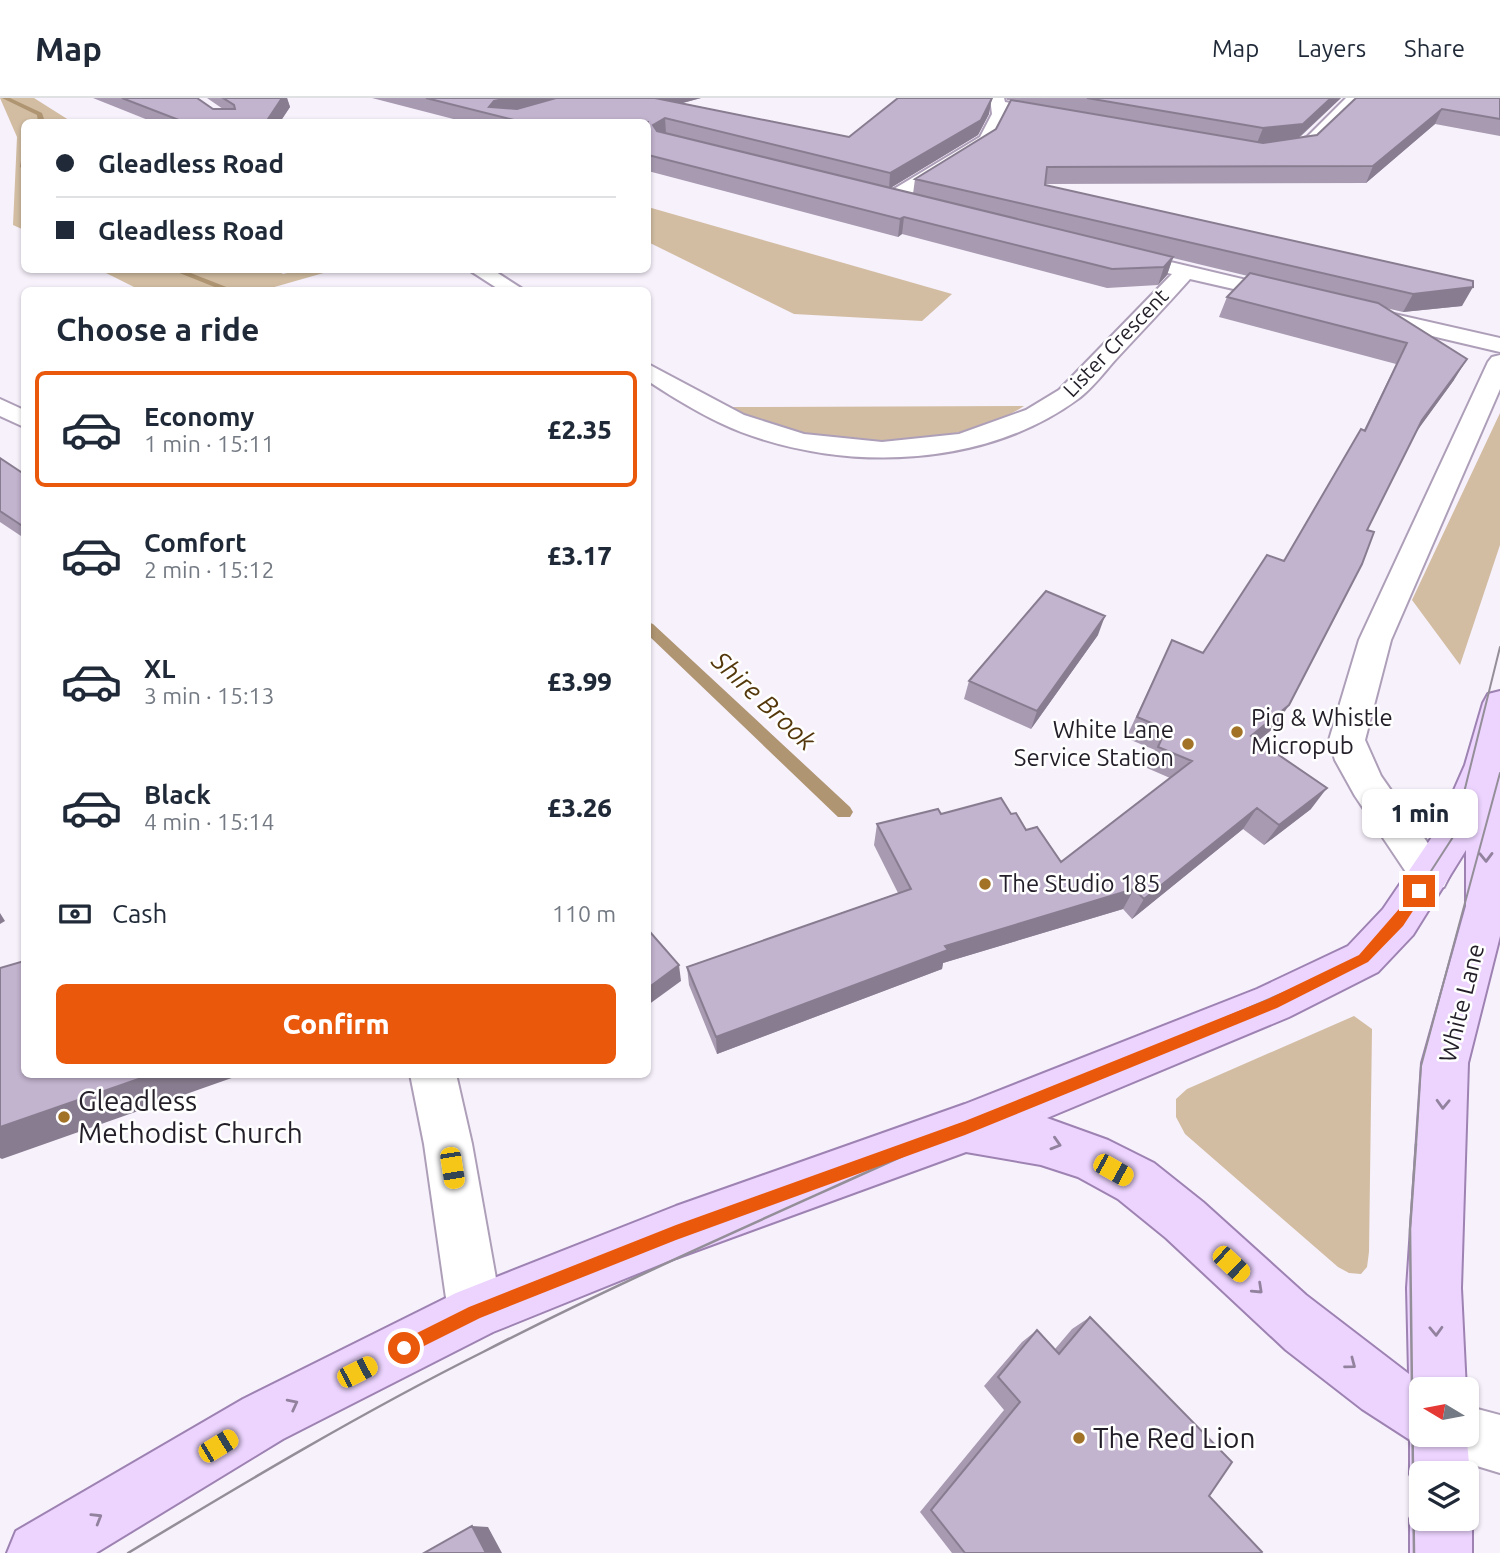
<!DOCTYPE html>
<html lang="en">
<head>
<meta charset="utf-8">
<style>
	body { margin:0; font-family:Ubuntu,sans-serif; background:#f6f6f7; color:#1f2937; height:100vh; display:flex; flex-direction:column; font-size:26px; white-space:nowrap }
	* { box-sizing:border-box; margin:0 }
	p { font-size:23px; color:#747a83 }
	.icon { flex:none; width:38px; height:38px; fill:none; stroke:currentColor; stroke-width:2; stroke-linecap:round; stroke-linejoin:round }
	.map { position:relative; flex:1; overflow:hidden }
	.drawer { position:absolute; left:21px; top:189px; width:630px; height:791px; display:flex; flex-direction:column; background:#fff; border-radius:10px; box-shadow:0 2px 5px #0004 }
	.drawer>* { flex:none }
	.guide { position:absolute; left:21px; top:21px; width:630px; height:154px; border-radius:10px; box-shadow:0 2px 5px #0004; display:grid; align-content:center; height:154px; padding:0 35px; background:#fff }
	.needle { width:46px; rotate:280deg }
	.fabs { position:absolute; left:1409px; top:1279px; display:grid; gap:14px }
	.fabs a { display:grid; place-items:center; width:70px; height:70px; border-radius:10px; background:#fff; box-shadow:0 2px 5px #0004; font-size:35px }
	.end { position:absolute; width:32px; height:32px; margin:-16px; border:9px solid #ea580c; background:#fff; box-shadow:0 0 0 4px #fff }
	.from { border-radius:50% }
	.bubble { position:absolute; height:49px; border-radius:10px; background:#fff; box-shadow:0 2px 5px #0004; font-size:23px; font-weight:800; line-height:49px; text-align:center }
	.car { position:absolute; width:21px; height:42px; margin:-21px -10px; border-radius:9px; box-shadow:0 0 5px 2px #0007; background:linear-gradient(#f5c518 24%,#345 0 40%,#f5c518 0 76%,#345 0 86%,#f5c518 0) }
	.guide b { display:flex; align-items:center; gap:24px; height:66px; font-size:26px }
	.guide b+b { border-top:2px solid #e0e1e3 }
	.guide i { width:18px; height:18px; background:#1f2937 }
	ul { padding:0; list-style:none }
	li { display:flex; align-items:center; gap:21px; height:116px; margin:0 14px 10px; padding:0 21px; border:4px solid transparent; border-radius:10px }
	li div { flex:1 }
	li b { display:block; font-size:26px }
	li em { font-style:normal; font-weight:800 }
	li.current { border-color:#ea580c }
	li>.icon { width:63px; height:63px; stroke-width:1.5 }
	h2 { padding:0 35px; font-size:32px; line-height:84px }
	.pay { display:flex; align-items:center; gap:18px; height:77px; padding:0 35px; font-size:26px }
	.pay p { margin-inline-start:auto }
	.action { display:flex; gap:14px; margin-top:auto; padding:14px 35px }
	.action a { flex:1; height:80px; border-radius:10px; background:#ea580c; color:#fff; font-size:28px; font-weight:800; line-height:80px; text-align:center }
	header { display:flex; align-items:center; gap:42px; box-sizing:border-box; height:98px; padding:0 35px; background:#fff; border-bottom:2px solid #e0e1e3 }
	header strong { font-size:33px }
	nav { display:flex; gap:38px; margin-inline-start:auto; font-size:24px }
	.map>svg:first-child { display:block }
	.green { fill:#d2bda2 }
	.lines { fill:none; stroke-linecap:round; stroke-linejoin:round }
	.stream { fill:#af9572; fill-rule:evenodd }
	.minor-casing { stroke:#ae9fb9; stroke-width:4 }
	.major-casing { stroke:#9d82b2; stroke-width:4 }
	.minor { fill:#fff; fill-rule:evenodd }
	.major { fill:#ecd4fe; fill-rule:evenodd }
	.tram-far1 { stroke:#948e99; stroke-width:2 }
	.tram { stroke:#948e99; stroke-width:2.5 }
	.wall { fill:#a79ab1 }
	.shaded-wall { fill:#887d90 }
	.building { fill:#c2b3ce; stroke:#887d90; stroke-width:2 }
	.oneway { stroke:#92829e }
	.route { fill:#ea580c }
	.poi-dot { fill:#a27226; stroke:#fff; stroke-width:2.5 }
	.labels { text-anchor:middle; stroke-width:5; stroke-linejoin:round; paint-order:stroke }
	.far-street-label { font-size:21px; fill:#231e28; stroke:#fff }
	.poi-label { font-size:24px; fill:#231e28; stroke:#fff; text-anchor:start }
	.street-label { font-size:24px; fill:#231e28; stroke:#fff }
	.water-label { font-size:26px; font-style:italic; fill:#54380b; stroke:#fff }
	.near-poi-label { font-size:28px; fill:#231e28; stroke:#fff; text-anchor:start }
</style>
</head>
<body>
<header>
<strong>Map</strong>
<nav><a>Map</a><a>Layers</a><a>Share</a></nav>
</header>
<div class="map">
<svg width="1500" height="1455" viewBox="0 0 1500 1455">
	<rect width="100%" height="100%" fill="#f7f1fc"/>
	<!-- green -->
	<path class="green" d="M0,0H34L72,24H24V132L13,127L17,39Z
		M648,109L952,196L922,223L794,216L648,144Z
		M100,172H277L283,176L299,172H334L264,192H140Z
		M1024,308C954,355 800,354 730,309Z
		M1500,315V447L1460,567L1412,502Z
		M1354,918L1372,931L1369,1154L1367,1169L1361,1176L1349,1175L1338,1169L1185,1036L1176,1019V1001L1187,991Z"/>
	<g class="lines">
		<!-- stream -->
		<path class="stream" d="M2,0H10L42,15L45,24H38L37,17Z
			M21,63H24V71L20,69Z
			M172,172H183L234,192H222Z
			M648,524L653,526L850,709L853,714L850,719H838L648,537Z"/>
		<!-- minor casing -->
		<g class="minor-casing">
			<path id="minor" d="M990,0H1004L1005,4L1060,14L1068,19L1060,24L1007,14L992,45L896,105H884L881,101L884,97L980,39L992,16Z
				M1346,0H1361C1345,21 1313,62 1282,54V48L1307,39Z
				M1120,152L1297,194L1301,198L1290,204L1190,181C1167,207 1142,233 1118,259C1105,273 1093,290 1078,301C984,370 847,374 741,334C708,321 677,302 648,283V266L744,317L804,336L882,344L959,336L1026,312L1059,292L1172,176L1113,162L1110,158Z
				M469,172H493L524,192H500Z
				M1359,208L1500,240V254L1351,219L1348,214L1351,209Z
				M1500,257V291L1391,542L1365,642L1381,678L1450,777L1444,789L1430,793L1416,789L1355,698L1335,662L1329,642L1359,542L1488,264L1492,259Z
				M0,301L24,312V329L0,318Z
				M410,976H456L472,1046L502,1214L494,1233L475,1241L456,1233L448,1214L424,1046Z
				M1466,1308L1500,1317V1375L1444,1358L1436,1337H1466Z"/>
		</g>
		<!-- major casing -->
		<g class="major-casing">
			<path id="major" d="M1500,593V838L1468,965L1461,1190L1466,1292H1421V1337H1466V1333L1470,1376L1466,1384V1376H1421L1419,1397L1410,1376V1342L1362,1311L1286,1252L1166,1140L1118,1101L1078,1079L1041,1067L966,1054L676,1160L493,1234L283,1341L96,1455H7L16,1433L243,1301L456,1195L676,1108L965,1006L1257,891L1348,848L1383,811L1436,733L1465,667L1483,605L1488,596ZM1466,752V808L1422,965L1407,1190L1409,1276L1306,1197L1203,1104L1154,1065L1108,1042L1047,1020L1289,919L1378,874L1413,837Z
				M1419,1399L1421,1421H1466V1409L1472,1421V1455H1410V1421Z"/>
		</g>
		<!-- minor -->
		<use href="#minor" class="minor"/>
		<!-- major -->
		<use href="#major" class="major"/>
		<!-- tram-far1 -->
		<path class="tram-far1" d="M925,1048L1363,861L1398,824L1453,739L1500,549
			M1416,1048L1421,968L1500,675"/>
		<!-- tram -->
		<path class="tram" d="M128,1455C244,1385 361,1315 483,1254C629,1179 780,1114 929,1046
			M1414,1455L1410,1131L1416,1046"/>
	</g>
	<!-- wall -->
	<path class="wall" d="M93,0H197L213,11H223L207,0H287L290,9L280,24H153Z
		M372,0H701L682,5L849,39L989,16L978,37L890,90L913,96L915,81L996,31L1011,2H1007L1006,0H1341L1299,40L1317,37L1356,0H1500V38L1435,26L1366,85L1045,86V87L1462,208L1403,214L1386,210L1454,282L1415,335L1367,432L1275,629L1258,643L1311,711L1264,747L1243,731L1132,821L1123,811L943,865L942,871L717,956L689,887L687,869L898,795L874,747L877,726L941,716H1011L1026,732L1061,764L1170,680L1147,670L1155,652L1126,640L1172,542L1203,555L1284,463L1364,332L1396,266L1219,219L1227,199L1248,178L1173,160L1167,177L1158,187L1107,190L902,136L898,139L648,73V24H465Z
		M0,360L24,376V440L0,424Z
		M1098,537L1031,631L964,601L969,583Z
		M1090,1219L1209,1398L1261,1455H952L920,1414L1004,1312L984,1288L1022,1244L1037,1232L1055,1251L1072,1231Z"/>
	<!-- shaded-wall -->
	<path class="shaded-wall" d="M282,0H287L290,9L280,24H266Z
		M508,0H570L496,18L489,9L494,3Z
		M649,0H701L650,14Z
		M992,0L989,16L978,37L889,91L890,75Z
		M1331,0H1341L1297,41L1257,45L1263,30Z
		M1442,11L1435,26L1366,85L1373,68Z
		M665,20L666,35L654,42L653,27Z
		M904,119L902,136L898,139L900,121Z
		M1173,159L1167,177L1158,187L1164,169Z
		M1473,189L1462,208L1403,214L1413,196Z
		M1467,261L1454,282L1409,344L1422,322Z
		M1105,518L1098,537L1031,631L1037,613Z
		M1289,607L1275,629L1238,659L1251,638Z
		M1327,690L1311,711L1264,747L1279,727Z
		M1257,710L1243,731L1132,821L1144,801Z
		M1134,791L1123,811L943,865L942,871L717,956L716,939L945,848Z
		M0,815L5,823L0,826Z
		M679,867L681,883L648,907V890Z
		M153,976H243L2,1061L0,1060V1029Z
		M472,1428L488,1429L502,1455H486Z"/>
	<!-- building -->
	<path class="building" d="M122,0H197L213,11H235L234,7L223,0H282L266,24H184Z
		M426,0H508L494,3L489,9L517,11L556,0H655L849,39L898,0H992L981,22L890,75L665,20L653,27L657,33L1173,159L1164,169L1112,171L904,119L900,121L648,57V24H522Z
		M1087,0H1331L1303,26L1263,30Z
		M1356,0H1500V21L1442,11L1373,68L1047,69L1045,87L1473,183V189L1413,196L915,81L996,31L1011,2L1263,45L1317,37Z
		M1250,175L1378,205L1467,261L1422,322L1367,432L1374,434L1362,466L1289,607L1251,638L1327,690L1279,727L1257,710L1144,801L1134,791L945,848L948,852L716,939L687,869L911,791L877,726L938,711L941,716L1001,700L1011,716L1016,715L1026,732L1037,729L1061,764L1192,663L1158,649L1166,631L1137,619L1172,542L1203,555L1267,457L1284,463L1361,331L1365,333L1407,245L1227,199Z
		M0,360L24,376V429L0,413Z
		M1046,493L1105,518L1037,613L969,583Z
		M648,827L650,834L679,867L648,890Z
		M24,863V976H153L0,1029V870Z
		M1090,1219L1232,1364L1209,1398L1262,1454L1261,1455H965L931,1412L1020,1304L998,1279L1037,1232L1059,1256Z
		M472,1428L486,1455H424Z"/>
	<!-- one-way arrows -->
	<defs><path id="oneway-chevron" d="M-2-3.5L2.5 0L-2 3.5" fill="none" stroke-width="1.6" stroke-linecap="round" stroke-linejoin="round" transform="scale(1.75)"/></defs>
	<g class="oneway">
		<use href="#oneway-chevron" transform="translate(1486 759) rotate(89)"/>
		<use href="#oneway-chevron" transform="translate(1443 1006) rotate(92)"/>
		<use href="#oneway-chevron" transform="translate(1056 1046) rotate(17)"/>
		<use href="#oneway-chevron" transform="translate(1258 1191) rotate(43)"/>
		<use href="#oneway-chevron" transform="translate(1436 1233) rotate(88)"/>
		<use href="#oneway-chevron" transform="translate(1351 1266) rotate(37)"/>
		<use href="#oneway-chevron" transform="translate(293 1306) rotate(-27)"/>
		<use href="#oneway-chevron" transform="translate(97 1420) rotate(-31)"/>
	</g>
	<!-- route -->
	<path class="route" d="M1419,788L1424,789V796L1403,828L1368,864L1277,910L965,1037L676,1142L480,1220L404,1258L399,1256V1244L469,1209L676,1127L965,1023L1268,901L1359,857Z"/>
	<!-- markers -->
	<g class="poi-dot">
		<circle cx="1237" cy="634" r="7"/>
		<circle cx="1188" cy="646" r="7"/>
		<circle cx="985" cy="786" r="7"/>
		<circle cx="64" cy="1019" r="7"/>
		<circle cx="1079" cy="1340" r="7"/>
	</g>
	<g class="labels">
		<!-- far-street labels -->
		<g class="far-street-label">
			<text transform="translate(1116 245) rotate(-46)" y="7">Lister Crescent</text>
		</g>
		<!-- poi labels -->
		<g class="poi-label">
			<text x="1251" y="628">Pig &amp; Whistle<tspan x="1251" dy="28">Micropub</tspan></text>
			<text x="1174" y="640" text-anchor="end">White Lane<tspan x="1174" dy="28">Service Station</tspan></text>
			<text x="999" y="794">The Studio 185</text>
		</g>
		<!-- street labels -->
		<g class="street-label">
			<text transform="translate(1462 905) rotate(-76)" y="8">White Lane</text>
		</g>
		<!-- water labels -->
		<g class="water-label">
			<text transform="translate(764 603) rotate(43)" y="9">Shire Brook</text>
		</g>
		<!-- near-poi labels -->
		<g class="near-poi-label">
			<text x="78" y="1013">Gleadless<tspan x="78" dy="32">Methodist Church</tspan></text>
			<text x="1093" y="1350">The Red Lion</text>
		</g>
	</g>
</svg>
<div class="fabs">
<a><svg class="needle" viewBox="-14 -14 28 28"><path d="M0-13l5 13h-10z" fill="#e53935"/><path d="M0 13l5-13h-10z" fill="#747a83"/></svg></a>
<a><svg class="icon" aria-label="layers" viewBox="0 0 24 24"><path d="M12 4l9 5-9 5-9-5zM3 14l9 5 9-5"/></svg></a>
</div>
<i class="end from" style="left:404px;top:1250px"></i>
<i class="end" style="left:1419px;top:793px"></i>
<div class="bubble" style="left:1362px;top:691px;width:116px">1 min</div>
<i class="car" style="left:452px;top:1070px;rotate:171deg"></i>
<i class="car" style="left:1113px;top:1072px;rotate:119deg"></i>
<i class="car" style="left:1231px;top:1166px;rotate:133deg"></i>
<i class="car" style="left:357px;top:1274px;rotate:63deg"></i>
<i class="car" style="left:218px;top:1348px;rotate:59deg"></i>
<div class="guide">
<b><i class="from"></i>Gleadless Road</b>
<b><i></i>Gleadless Road</b>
</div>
<section class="drawer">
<h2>Choose a ride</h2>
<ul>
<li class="current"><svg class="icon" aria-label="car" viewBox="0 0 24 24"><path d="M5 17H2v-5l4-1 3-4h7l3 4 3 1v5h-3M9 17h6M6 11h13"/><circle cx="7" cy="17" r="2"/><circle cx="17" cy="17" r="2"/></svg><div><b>Economy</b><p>1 min · 15:11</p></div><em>£2.35</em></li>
<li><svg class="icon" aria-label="car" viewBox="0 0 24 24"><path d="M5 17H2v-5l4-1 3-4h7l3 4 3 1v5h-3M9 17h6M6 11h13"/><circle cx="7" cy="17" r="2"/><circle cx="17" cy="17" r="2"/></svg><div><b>Comfort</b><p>2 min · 15:12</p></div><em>£3.17</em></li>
<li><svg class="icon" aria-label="car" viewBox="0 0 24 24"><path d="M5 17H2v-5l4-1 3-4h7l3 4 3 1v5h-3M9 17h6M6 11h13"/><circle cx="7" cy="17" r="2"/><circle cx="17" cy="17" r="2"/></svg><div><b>XL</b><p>3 min · 15:13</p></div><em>£3.99</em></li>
<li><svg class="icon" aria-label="car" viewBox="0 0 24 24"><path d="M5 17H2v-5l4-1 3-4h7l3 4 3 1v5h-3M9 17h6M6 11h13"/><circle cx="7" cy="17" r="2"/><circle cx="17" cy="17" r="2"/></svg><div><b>Black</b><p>4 min · 15:14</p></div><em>£3.26</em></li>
</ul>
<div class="pay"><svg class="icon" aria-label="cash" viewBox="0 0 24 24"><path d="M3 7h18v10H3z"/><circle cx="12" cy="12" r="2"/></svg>Cash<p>110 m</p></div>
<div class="action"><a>Confirm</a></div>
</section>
</div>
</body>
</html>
